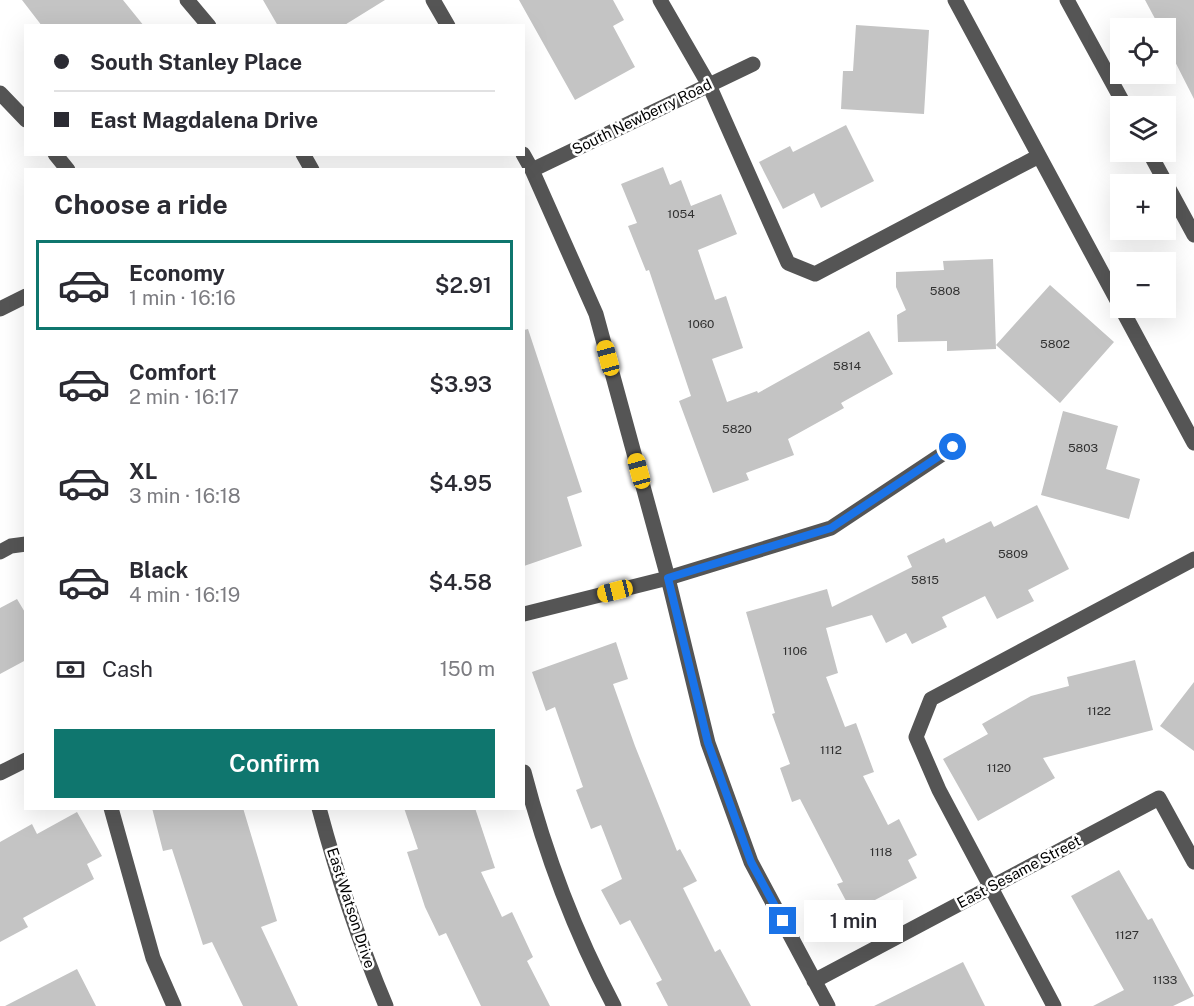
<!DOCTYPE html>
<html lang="en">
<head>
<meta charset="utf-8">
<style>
	body { margin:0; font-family:"Public Sans",sans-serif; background:#f7f7f7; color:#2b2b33; height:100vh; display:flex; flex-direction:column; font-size:22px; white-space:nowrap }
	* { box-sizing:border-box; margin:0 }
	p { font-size:20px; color:#7c7c81 }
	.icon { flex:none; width:33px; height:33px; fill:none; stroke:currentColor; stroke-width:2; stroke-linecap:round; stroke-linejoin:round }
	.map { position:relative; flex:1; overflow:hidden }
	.sheet { position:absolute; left:24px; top:168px; width:501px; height:642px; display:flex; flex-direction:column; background:#fff; border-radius:0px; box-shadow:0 6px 24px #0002 }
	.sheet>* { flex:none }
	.banner { position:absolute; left:24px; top:24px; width:501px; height:132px; border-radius:0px; box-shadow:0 6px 24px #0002; display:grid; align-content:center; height:132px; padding:0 30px; background:#fff }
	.fabs { position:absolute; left:1110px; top:18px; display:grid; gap:12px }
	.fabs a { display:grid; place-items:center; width:66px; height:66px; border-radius:0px; background:#fff; box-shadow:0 6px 24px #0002; font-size:30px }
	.end { position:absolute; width:27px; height:27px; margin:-14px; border:8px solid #1a73e8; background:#fff; box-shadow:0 0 0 3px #fff }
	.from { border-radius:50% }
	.bubble { position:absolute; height:42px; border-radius:0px; background:#fff; box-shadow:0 6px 24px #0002; font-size:20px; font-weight:600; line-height:42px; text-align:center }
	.car { position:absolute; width:18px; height:36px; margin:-18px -9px; border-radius:8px; box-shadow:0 0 4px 2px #0007; background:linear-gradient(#f5c518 24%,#345 0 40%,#f5c518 0 76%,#345 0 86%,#f5c518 0) }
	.banner b { display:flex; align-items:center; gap:21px; height:57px; font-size:22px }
	.banner b+b { border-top:2px solid #e1e1e2 }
	.banner i { width:15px; height:15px; background:#2b2b33 }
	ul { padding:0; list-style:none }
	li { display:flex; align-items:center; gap:18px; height:90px; margin:0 12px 9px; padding:0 18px; border:3px solid transparent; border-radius:0px }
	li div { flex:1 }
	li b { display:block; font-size:22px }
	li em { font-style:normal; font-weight:600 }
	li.selected { border-color:#0f766e }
	li>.icon { width:54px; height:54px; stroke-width:1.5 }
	h2 { padding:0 30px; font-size:27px; line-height:72px }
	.pay { display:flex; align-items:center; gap:15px; height:66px; padding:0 30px; font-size:22px }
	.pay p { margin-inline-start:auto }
	.action { display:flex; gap:12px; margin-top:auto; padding:12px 30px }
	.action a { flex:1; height:69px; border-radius:0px; background:#0f766e; color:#fff; font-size:24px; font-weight:600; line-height:69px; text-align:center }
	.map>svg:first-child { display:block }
	.building { fill:#c4c4c4 }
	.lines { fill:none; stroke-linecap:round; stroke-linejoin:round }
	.minor { stroke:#555; stroke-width:15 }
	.route { stroke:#1a73e8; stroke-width:8 }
	.labels { text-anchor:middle; stroke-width:5; stroke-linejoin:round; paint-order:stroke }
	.number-label { font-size:12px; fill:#313131 }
	.street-label { font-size:15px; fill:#000; stroke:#fff }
</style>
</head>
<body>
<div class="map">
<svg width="1194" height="1006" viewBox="0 0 1194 1006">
	<rect width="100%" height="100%" fill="#fff"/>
	<!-- building -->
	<path class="building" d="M22,0H123L144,26H42Z
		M263,0H385L343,26H278Z
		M519,0H613L624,20L613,26L635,67L575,100Z
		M1145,0H1194V99L1166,44V28H1160Z
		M856,25L929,30L924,114L841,109L843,71H853Z
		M846,125L874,181L821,208L814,193L783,209L759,162L790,146L793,152Z
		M663,167L670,185L681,180L691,206L721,194L737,234L698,250L715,300L726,296L743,348L712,359L727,402L757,391L758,393L869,331L893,374L841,403L844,408L788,439L794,455L746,473L749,480L713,493L679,401L691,396L649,270L646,271L628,226L637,223L621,184Z
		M993,259L996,349L947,351V341L898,342L897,315L906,310L896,287V272L944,270L943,261Z
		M1050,285L1114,342L1060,403L996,345Z
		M528,329L582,492L567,497L582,546L524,566V330Z
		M1063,411L1118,426L1106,469L1140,479L1129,519L1041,495Z
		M1037,505L1069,569L1028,590L1034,601L997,619L985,596L942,617L947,627L912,644L906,633L886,643L872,615L826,628L838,673L826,677L845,727L856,723L874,772L863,776L888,825L899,819L917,855L908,860L917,878L852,912L837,884L843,882L800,799L792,802L780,768L790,764L772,714L775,713L746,612L827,589L832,607L912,567L907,556L944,538L946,543L991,521L994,527Z
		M17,599L26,614V660L0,674V608Z
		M616,642L628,679L613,684L635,746L677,851L680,849L697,881L683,888L715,952L720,949L751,1006H668L656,983L662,980L630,920L620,925L601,890L622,879L601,825L591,829L576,790L583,787L555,707L546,711L532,672Z
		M1135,660L1153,730L1043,758L1055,778L978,821L943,759L988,734L982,724L1031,696L1069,686L1067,677Z
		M1194,682V751L1160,726Z
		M152,808H243L277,921L261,927L298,1006H243L212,942L203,945L172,849L163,851Z
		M404,808H475L495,868L481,872L502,917L512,912L533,957L527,961L550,1006H481L446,933L439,936L425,907L407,852L418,849Z
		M77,812L102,856L87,864L94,879L23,918L28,927L0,942V842L32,824L37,834Z
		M1119,870L1148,920L1152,918L1194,996L1173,1006H1093L1124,990L1071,896Z
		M963,962L985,1006H874Z
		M77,969L96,1006H5Z"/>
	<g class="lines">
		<!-- minor -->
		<path class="minor" d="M187,0L209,26
			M433,0L448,26
			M660,0L709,85L788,263L815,274L1039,156
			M955,0L1194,443
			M1067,0L1125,106
			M0,93L26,120
			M1149,152L1194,235
			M55,154L68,170
			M303,154L312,170
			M523,154L532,170L596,314L668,578L708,743L751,862L828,1006
			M532,170L753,64
			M0,309L26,296
			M0,552L11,546L26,544
			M524,614L668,578L831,528L953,447
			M524,772C545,853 575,933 614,1006
			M0,773L26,760
			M111,808L153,958L174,1006
			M319,808C337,875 359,942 386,1006
			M814,981L1159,798L1194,862
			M1054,1006L939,790L916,737L931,699L1194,559"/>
	</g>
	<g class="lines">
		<!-- route -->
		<path class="route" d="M783,921L751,862L708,743L668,578L831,528L953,447"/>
	</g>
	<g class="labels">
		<!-- number labels -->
		<g class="number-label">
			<text x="681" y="218">1054</text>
			<text x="945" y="295">5808</text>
			<text x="701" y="328">1060</text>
			<text x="1055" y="348">5802</text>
			<text x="847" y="370">5814</text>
			<text x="737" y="433">5820</text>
			<text x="1083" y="452">5803</text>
			<text x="1013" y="558">5809</text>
			<text x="925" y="584">5815</text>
			<text x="795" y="655">1106</text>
			<text x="1099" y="715">1122</text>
			<text x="831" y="754">1112</text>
			<text x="999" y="772">1120</text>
			<text x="881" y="856">1118</text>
			<text x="1127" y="939">1127</text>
			<text x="1165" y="984">1133</text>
		</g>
		<!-- street labels -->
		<g class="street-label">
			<text transform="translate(642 117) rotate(-26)" y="5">South Newberry Road</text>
			<text transform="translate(1019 872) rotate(-28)" y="5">East Sesame Street</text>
			<text transform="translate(351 908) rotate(72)" y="5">East Watson Drive</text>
		</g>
	</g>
</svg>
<div class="fabs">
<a><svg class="icon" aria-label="locate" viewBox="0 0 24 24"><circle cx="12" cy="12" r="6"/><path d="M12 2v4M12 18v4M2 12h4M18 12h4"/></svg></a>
<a><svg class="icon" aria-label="layers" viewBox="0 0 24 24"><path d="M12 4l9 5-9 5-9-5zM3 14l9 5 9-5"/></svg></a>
<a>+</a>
<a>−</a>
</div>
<i class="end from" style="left:953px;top:447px"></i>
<i class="end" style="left:783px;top:921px"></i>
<div class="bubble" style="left:804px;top:900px;width:99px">1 min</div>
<i class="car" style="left:608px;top:358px;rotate:345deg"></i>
<i class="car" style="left:639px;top:471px;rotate:345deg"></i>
<i class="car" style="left:615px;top:591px;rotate:256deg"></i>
<div class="banner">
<b><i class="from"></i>South Stanley Place</b>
<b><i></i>East Magdalena Drive</b>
</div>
<section class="sheet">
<h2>Choose a ride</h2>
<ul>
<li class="selected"><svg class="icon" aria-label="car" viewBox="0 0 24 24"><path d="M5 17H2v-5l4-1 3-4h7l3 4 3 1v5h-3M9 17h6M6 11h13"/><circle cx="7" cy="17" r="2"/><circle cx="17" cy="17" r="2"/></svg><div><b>Economy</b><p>1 min · 16:16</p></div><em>$2.91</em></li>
<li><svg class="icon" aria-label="car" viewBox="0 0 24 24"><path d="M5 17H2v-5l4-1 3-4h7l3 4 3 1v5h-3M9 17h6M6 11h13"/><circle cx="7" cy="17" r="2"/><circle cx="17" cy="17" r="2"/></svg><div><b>Comfort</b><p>2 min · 16:17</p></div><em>$3.93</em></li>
<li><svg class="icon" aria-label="car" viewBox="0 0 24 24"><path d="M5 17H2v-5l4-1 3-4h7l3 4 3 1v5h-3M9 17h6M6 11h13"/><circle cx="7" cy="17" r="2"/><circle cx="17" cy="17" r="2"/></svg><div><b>XL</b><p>3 min · 16:18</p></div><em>$4.95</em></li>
<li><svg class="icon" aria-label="car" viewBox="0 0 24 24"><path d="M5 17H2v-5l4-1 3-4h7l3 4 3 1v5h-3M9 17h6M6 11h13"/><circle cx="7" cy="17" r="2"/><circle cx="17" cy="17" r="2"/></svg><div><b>Black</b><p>4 min · 16:19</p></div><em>$4.58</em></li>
</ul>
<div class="pay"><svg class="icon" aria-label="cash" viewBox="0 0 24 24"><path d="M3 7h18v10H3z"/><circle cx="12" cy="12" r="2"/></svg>Cash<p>150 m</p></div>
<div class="action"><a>Confirm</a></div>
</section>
</div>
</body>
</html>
